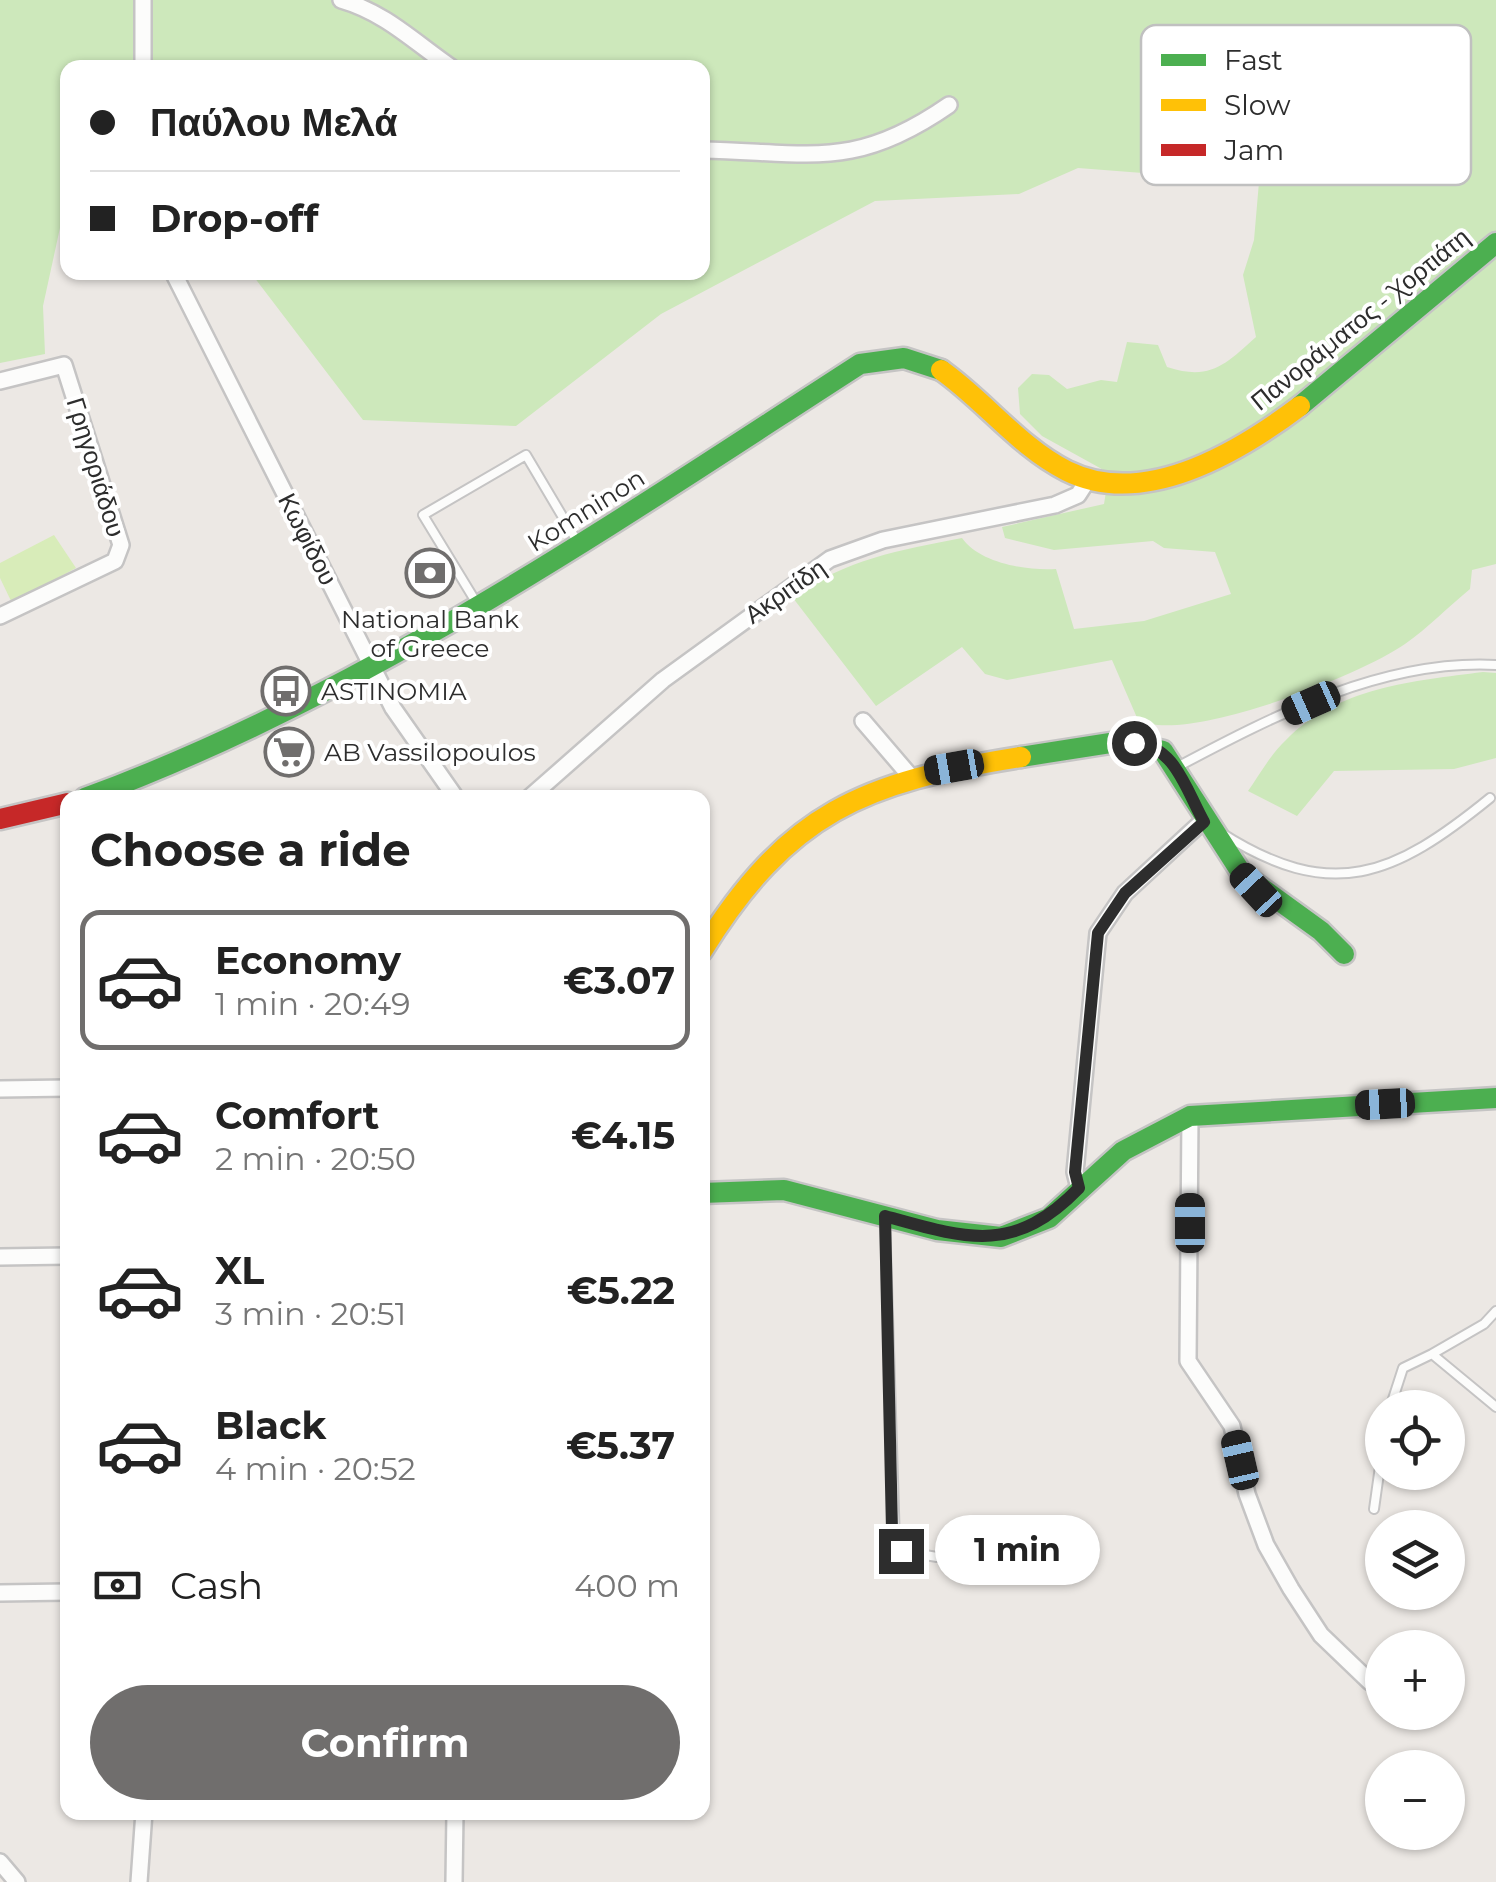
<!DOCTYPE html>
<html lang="en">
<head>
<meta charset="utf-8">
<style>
	body { margin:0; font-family:Montserrat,sans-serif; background:#f6f6f6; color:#222; height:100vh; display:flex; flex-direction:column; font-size:38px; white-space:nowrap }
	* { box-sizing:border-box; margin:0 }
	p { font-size:32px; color:#767676 }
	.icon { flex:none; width:55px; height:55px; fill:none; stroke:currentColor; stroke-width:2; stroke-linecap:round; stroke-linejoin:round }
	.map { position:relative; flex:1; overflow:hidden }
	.panel { position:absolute; left:60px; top:790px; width:650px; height:1030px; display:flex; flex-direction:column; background:#fff; border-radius:20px; box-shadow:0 2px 8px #0004 }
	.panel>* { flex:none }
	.top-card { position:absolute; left:60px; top:60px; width:650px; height:220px; border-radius:20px; box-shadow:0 2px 8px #0004; display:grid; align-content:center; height:220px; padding:0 30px; background:#fff }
	.fabs { position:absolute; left:1365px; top:1390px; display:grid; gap:20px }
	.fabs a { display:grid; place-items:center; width:100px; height:100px; border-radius:50%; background:#fff; box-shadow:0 2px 8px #0004; font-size:50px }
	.end { position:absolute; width:45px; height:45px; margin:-22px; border:12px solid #2d2d2d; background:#fff; box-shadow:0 0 0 5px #fff }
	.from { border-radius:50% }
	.bubble { position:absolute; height:70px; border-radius:35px; background:#fff; box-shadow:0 2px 8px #0004; font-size:32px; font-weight:700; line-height:70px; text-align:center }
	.car { position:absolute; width:30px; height:60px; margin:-30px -15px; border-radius:12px; box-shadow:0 0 8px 2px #0007; background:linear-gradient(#222 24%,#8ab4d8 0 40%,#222 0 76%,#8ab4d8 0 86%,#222 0) }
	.top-card b { display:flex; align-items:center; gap:35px; height:95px; font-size:38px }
	.top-card b+b { border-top:2px solid #e0e0e0 }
	.top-card i { width:25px; height:25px; background:#222 }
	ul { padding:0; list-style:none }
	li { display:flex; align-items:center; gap:30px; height:140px; margin:0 20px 15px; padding:0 10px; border:5px solid transparent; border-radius:20px }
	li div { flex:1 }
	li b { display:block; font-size:38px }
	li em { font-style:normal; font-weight:700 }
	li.selected { border-color:#706e6d }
	li>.icon { width:90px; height:90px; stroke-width:1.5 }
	h2 { padding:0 30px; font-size:45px; line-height:120px }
	.pay { display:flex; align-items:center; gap:25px; height:110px; padding:0 30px; font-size:38px }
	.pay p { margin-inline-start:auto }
	.cta { display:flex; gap:20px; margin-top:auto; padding:20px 30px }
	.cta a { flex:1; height:115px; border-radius:60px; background:#706e6d; color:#fff; font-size:40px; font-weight:700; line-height:115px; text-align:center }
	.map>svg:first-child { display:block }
	.green { fill:#cde8bb }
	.pitch { fill:#d8ecb9 }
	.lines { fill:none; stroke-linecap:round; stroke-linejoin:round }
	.lane-casing { stroke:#c5c4c4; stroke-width:12 }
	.street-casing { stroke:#c5c4c4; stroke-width:20 }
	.fast-casing { stroke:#c5c4c4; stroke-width:25 }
	.slow-casing { stroke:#c5c4c4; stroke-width:25 }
	.jam-casing { stroke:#c5c4c4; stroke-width:25 }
	.lane { stroke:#fcfcfb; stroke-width:8 }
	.street { stroke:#fcfcfb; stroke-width:15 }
	.fast { stroke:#4caf50; stroke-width:20 }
	.slow { stroke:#ffc107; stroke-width:20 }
	.jam { stroke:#c62828; stroke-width:20 }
	.route { stroke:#2d2d2d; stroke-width:12 }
	.labels { text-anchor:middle; stroke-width:8; stroke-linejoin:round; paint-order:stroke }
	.street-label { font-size:25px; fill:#2d2d2d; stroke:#fff }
	.poi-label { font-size:25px; fill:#2d2d2d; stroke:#fff; text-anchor:start }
	.key { fill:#fff; stroke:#c0c0c0; stroke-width:2.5 }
	.key-label { font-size:28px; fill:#2d2d2d }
</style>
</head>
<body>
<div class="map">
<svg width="1496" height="1882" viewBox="0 0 1496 1882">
	<rect width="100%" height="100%" fill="#ece8e4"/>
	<!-- green -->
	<path class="green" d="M0,0H1496V564L1472,570L1470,589C1448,607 1428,628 1405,644C1361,675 1185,745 1138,720L1112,660L1007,680L985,674L962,647L876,706L793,598C845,559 900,550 962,538C979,563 1027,571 1056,569L1074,629L1144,621L1231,594L1215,552L1164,548L1153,541L1054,550L1005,538L1002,527L1104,504L1109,473L1042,436L1020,414L1018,388L1032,374L1049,375L1067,389L1101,380L1117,382L1127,342L1158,345L1167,367C1210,381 1225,365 1256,337L1243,275L1254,240L1259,182L1078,168L1019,194L875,201L661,314L516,426L363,420L251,273L702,272V68H68L67,211L63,214L43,306L45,354L0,363Z
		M1483,672L1496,673V758L1454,769L1334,771L1297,816L1248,791C1260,774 1271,754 1286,740C1338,687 1414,681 1483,672Z"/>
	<!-- pitch -->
	<path class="pitch" d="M54,535L76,568L12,603L0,578V563Z"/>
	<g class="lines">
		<!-- lane casing -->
		<g class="lane-casing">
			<path id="lane" d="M476,602L423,515L526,455L577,541
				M1179,766C1275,715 1384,659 1496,665
				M1220,832C1332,904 1394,876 1490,798
				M885,1218L895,1543L901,1551L937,1557L1016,1552
				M1496,1311L1484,1324L1432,1354L1496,1407
				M1390,1408L1403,1368L1432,1354
				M1374,1509L1382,1452"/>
		</g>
		<!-- street casing -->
		<g class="street-casing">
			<path id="street" d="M143,0V68
				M341,0C386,13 414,42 452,68
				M702,150C810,152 854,171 949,105
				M173,272L393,708L456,798
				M0,381L64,365L121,545L115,561L0,616
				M863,721L911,777
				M529,798L663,680L830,559L883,540L1055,505L1078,495L1087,481
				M0,1089L68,1088
				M1190,1116L1188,1361L1232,1426L1247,1494L1266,1545L1291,1589L1321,1635L1370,1682
				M1079,1188L1075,1172L1098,933L1125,893L1203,821
				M0,1257L68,1256
				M0,1593L68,1592
				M0,1862L17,1882
				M139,1882L144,1812
				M454,1882L455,1812"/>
		</g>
		<!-- fast casing -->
		<g class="fast-casing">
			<path id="fast" d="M1300,406L1496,243
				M1021,757L1123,741L1163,751L1242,874L1321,931L1344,954
				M85,798C363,696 612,524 860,364L904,358L941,370
				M702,1193L784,1190L937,1230L1001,1237L1049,1218L1123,1151L1190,1116L1496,1098"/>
		</g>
		<!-- slow casing -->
		<g class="slow-casing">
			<path id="slow" d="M941,370C984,400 1019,447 1067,471C1144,509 1239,452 1300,406
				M702,951C788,812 863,782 1021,757"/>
		</g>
		<!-- jam casing -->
		<g class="jam-casing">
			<path id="jam" d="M0,819L68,803"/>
		</g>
		<!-- lane -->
		<use href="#lane" class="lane"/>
		<!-- street -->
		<use href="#street" class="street"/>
		<!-- fast -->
		<use href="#fast" class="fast"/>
		<!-- slow -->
		<use href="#slow" class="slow"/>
		<!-- jam -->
		<use href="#jam" class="jam"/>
	</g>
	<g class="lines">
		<!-- route -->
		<path class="route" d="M901,1551L892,1530L885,1216C967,1239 1014,1255 1079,1188L1075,1172L1098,933L1125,893L1204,822C1186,790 1175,745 1134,743"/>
	</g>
	<!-- icons -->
	<defs>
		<g id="bank-ring" transform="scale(2.5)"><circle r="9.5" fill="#fff" stroke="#706e6d" stroke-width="1.5"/><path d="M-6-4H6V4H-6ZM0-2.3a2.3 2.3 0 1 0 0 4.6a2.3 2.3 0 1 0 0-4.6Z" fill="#706e6d"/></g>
		<g id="bus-ring" transform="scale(2.5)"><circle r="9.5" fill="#fff" stroke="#706e6d" stroke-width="1.5"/><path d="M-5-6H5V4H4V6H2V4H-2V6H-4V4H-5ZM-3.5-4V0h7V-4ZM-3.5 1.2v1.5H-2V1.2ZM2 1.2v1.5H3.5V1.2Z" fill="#706e6d"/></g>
		<g id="supermarket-ring" transform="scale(2.5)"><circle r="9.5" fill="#fff" stroke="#706e6d" stroke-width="1.5"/><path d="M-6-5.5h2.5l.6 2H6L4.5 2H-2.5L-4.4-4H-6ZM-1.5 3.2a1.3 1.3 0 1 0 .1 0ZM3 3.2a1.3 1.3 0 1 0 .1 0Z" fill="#706e6d"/></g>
	</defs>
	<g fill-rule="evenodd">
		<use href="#bank-ring" x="430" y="573"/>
		<use href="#bus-ring" x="286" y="691"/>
		<use href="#supermarket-ring" x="289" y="752"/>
	</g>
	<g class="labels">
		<!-- street labels -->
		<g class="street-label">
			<text transform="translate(1360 319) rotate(-39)" y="9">Πανοράματος - Χορτιάτη</text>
			<text transform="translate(96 467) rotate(73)" y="9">Γρηγοριάδου</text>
			<text transform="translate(586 510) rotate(-32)" y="9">Komninon</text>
			<text transform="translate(308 539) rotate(63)" y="9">Κωφίδου</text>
			<text transform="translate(785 591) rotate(-35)" y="9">Ακριτίδη</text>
		</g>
		<!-- poi labels -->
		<g class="poi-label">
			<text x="430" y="628" text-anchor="middle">National Bank<tspan x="430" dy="29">of Greece</tspan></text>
			<text x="321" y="700">ASTINOMIA</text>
			<text x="324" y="761">AB Vassilopoulos</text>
		</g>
	</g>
	<!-- legend -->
	<rect x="1141" y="25" width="330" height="160" rx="15" class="key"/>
	<rect x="1161" y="54" width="45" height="12" fill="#4caf50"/>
	<rect x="1161" y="99" width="45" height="12" fill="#ffc107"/>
	<rect x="1161" y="144" width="45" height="12" fill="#c62828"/>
	<g class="key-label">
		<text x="1224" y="70">Fast</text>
		<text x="1224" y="115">Slow</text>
		<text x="1224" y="160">Jam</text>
	</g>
</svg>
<div class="fabs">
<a><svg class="icon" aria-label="locate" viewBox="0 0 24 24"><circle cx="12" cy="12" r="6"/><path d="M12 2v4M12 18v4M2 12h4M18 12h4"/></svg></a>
<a><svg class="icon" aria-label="layers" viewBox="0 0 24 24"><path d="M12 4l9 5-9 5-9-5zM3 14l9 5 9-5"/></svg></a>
<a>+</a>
<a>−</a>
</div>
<i class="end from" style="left:1134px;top:743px"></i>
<i class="end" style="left:901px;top:1551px"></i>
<div class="bubble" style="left:935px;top:1515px;width:165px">1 min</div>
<i class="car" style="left:1311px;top:703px;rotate:246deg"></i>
<i class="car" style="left:954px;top:767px;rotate:260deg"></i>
<i class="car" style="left:1256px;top:890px;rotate:317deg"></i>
<i class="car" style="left:1385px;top:1104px;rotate:267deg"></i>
<i class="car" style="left:1190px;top:1223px;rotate:0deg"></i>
<i class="car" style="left:1240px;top:1460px;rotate:347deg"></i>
<div class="top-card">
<b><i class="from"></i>Παύλου Μελά</b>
<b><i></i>Drop-off</b>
</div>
<section class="panel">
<h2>Choose a ride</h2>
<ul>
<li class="selected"><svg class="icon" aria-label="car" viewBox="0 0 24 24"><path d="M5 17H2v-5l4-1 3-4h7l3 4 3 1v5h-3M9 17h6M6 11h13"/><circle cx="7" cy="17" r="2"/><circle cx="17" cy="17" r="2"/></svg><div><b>Economy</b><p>1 min · 20:49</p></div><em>€3.07</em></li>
<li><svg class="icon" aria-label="car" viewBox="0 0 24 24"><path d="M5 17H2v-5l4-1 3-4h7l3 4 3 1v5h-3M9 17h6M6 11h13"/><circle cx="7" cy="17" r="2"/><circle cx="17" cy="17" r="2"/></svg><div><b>Comfort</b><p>2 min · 20:50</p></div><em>€4.15</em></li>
<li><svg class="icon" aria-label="car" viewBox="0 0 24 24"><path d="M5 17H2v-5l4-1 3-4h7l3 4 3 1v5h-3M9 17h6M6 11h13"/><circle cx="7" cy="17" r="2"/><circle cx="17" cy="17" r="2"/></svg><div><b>XL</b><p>3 min · 20:51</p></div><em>€5.22</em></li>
<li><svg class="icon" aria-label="car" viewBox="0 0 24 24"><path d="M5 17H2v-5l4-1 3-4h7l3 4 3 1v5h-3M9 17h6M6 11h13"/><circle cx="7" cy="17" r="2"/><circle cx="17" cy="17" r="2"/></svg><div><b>Black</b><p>4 min · 20:52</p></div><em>€5.37</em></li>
</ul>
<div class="pay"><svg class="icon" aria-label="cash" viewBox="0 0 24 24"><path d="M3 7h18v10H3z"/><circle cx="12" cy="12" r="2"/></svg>Cash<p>400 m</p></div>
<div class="cta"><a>Confirm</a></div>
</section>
</div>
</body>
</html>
